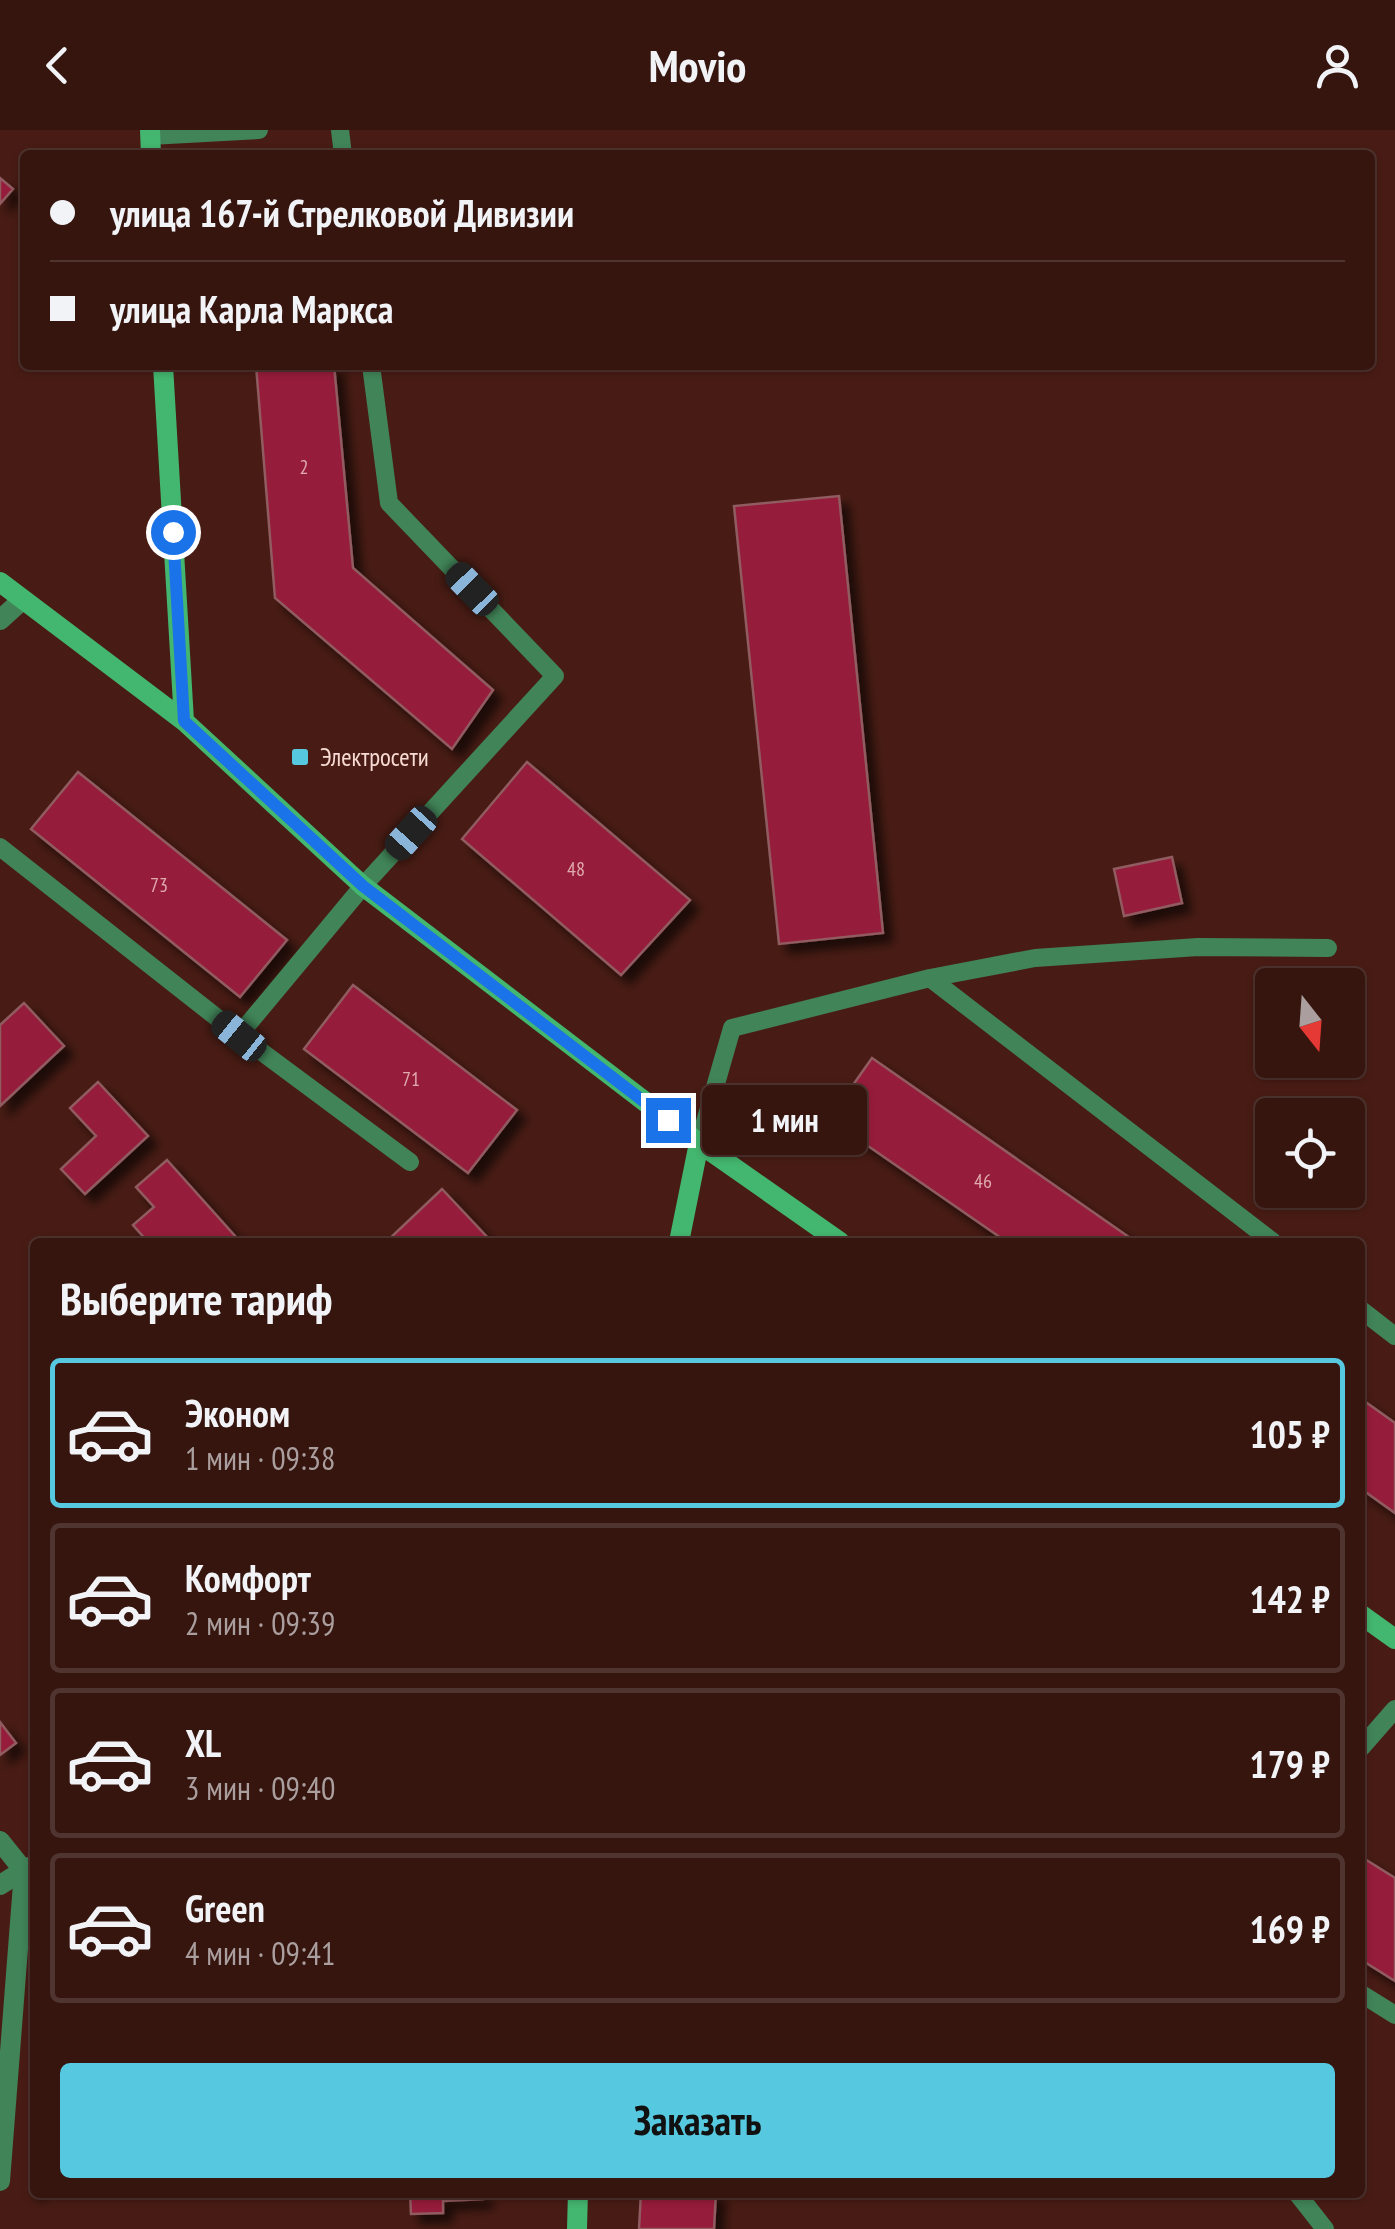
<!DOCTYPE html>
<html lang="ru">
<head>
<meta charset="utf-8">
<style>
	body { margin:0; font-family:"PT Sans Narrow",sans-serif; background:#41221d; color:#f1f3f6; height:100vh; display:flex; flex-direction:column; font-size:38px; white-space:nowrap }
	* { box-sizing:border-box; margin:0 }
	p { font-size:32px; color:#aa9f9e }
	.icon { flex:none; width:55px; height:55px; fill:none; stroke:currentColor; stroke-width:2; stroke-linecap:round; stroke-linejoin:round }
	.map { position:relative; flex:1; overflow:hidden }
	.drawer { position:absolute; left:30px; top:1108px; width:1335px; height:960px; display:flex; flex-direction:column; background:#36150f; border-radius:10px; box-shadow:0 2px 8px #0004,0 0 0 2px #50342f }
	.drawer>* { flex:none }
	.hud { position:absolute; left:20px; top:20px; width:1355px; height:220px; border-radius:10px; box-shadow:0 2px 8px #0004,0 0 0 2px #50342f; display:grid; align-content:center; height:220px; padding:0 30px; background:#36150f }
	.needle { width:65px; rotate:163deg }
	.controls { position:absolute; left:1255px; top:838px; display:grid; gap:20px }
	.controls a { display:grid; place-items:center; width:110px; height:110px; border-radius:10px; background:#36150f; box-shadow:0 2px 8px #0004,0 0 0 2px #50342f; font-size:50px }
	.end { position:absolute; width:45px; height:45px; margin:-22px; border:12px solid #1a73e8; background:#fff; box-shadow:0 0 0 5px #fff }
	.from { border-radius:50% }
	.bubble { position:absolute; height:70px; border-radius:10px; background:#36150f; box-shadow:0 2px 8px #0004,0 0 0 2px #50342f; font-size:32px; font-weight:700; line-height:70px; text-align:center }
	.car { position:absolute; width:30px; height:60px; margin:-30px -15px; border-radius:12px; box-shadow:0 0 8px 2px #0007; background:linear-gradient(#222 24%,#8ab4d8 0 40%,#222 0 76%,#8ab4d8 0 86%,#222 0) }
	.hud b { display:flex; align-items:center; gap:35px; height:95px; font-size:38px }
	.hud b+b { border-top:2px solid #50342f }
	.hud i { width:25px; height:25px; background:#f1f3f6 }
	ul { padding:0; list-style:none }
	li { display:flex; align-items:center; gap:30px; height:150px; margin:0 20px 15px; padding:0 10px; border:5px solid #50342f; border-radius:10px }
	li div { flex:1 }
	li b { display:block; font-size:38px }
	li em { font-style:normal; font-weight:700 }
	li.selected { border-color:#56c9e0 }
	li>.icon { width:90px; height:90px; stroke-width:1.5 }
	h2 { padding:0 30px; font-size:45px; line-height:120px }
	.cta { display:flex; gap:20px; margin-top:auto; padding:20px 30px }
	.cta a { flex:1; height:115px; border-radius:10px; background:#56c9e0; color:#111; font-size:40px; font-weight:700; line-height:115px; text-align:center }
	header { display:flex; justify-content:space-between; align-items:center; height:130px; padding:0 30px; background:#36150f; font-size:45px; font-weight:700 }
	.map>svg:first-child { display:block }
	.building { fill:#961b3a; stroke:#905b61; stroke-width:2.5; filter:url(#shadow) }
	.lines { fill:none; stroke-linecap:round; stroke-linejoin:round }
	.lane { stroke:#418458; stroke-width:18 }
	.street { stroke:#418458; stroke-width:20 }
	.secondary { stroke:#43b66f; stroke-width:20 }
	.route { stroke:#1a73e8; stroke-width:12 }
	.poi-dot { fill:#56c9e0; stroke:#481c14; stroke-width:4 }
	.labels { text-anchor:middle; stroke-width:10; stroke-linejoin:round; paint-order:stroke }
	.number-label { font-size:20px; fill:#e0aaae }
	.poi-label { font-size:25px; fill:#f8dad4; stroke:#481c14; text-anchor:start }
</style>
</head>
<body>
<header><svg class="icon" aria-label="back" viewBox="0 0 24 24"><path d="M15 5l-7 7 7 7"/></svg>Movio<svg class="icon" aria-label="person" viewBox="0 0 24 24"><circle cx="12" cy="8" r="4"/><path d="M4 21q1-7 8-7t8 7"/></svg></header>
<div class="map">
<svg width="1395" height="2099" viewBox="0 0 1395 2099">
	<defs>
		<filter id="shadow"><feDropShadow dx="9" dy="9" stdDeviation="5" flood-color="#0009"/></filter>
	</defs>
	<rect width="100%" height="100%" fill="#481c14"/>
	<!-- building -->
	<path class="building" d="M0,48L13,59L0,74Z
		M256,235H334L353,438L493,560L452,619L275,468Z
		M839,366L883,803L779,814L734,376Z
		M527,632L690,770L621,845L462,709Z
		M78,642L287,810L240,867L31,699Z
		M1172,727L1182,773L1124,786L1114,739Z
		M353,855L517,980L468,1043L304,919Z
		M24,873L64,916L0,976V895Z
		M872,928L1136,1112H1007L829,989Z
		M98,952L148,1006L85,1064L61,1039L96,1006L70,978Z
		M167,1030L235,1106L229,1112H148L133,1095L154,1077L136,1057Z
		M442,1059L489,1109L486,1112H386Z
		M1360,1268L1395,1293V1383L1360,1358Z
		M0,1592L16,1613L0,1625Z
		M1360,1726L1395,1748V1851L1360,1829Z
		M32,2014H35V2060H30Z
		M410,2062H483V2069L443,2071V2083L411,2084Z
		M641,2062H716L714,2099H639Z"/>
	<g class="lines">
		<!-- lane -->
		<path class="lane" d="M340,0L343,25
			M150,6L259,0
			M0,717L239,905L363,756L555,546L389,373L371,235
			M930,848L1035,828L1198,817L1328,818
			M239,905L410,1032
			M699,1013L732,898L930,848L1273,1112
			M1360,1179L1395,1206
			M1360,1619L1395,1579
			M1360,1863L1395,1885
			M1296,2062L1325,2099"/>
		<!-- street -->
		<path class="street" d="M0,490L21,471
			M0,1711L24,1741L0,2051
			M0,1755L29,1737"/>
		<!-- secondary -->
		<path class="secondary" d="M150,0L151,25
			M163,235L184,591
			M0,452L184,591L363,756L699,1013L840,1112
			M679,1112L699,1013
			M1360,1484L1395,1509
			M577,2099L578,2062"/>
	</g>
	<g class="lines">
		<!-- route -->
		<path class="route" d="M173,402L184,591L363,756L668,990"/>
	</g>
	<!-- markers -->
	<rect class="poi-dot" x="290" y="617" width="20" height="20" rx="5"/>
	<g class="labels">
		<!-- number labels -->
		<g class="number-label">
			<text x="304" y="344">2</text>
			<text x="576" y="746">48</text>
			<text x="159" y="762">73</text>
			<text x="411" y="956">71</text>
			<text x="983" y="1058">46</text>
		</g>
		<!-- poi labels -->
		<g class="poi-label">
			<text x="320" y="636">Электросети</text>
		</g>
	</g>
</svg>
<div class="controls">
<a><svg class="needle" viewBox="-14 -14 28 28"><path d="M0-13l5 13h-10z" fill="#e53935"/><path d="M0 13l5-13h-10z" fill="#aa9f9e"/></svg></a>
<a><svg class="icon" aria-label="locate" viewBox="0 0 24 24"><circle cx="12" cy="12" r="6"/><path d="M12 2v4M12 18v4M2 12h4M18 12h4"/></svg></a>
</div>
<i class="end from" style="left:173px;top:402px"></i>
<i class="end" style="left:668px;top:990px"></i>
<div class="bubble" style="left:702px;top:955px;width:165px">1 мин</div>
<i class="car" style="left:472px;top:459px;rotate:316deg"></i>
<i class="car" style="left:411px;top:703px;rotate:222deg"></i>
<i class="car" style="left:239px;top:906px;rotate:309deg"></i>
<div class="hud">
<b><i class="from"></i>улица 167-й Стрелковой Дивизии</b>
<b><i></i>улица Карла Маркса</b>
</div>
<section class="drawer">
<h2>Выберите тариф</h2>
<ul>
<li class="selected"><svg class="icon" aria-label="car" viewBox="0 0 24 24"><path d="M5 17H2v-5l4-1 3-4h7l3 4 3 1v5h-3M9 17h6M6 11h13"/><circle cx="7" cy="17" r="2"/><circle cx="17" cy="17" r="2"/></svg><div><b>Эконом</b><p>1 мин · 09:38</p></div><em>105 ₽</em></li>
<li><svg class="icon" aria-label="car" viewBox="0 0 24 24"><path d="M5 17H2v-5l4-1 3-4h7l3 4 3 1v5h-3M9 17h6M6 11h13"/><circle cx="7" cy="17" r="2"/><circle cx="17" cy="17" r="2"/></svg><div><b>Комфорт</b><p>2 мин · 09:39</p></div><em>142 ₽</em></li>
<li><svg class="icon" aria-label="car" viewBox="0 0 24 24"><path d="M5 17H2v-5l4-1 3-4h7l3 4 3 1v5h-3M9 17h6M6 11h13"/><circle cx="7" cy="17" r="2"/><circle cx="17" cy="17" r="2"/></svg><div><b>XL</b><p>3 мин · 09:40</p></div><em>179 ₽</em></li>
<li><svg class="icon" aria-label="car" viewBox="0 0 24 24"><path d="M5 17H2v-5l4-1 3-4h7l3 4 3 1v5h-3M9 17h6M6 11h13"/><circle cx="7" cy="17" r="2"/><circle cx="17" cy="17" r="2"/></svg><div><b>Green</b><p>4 мин · 09:41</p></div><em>169 ₽</em></li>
</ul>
<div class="cta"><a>Заказать</a></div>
</section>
</div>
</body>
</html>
